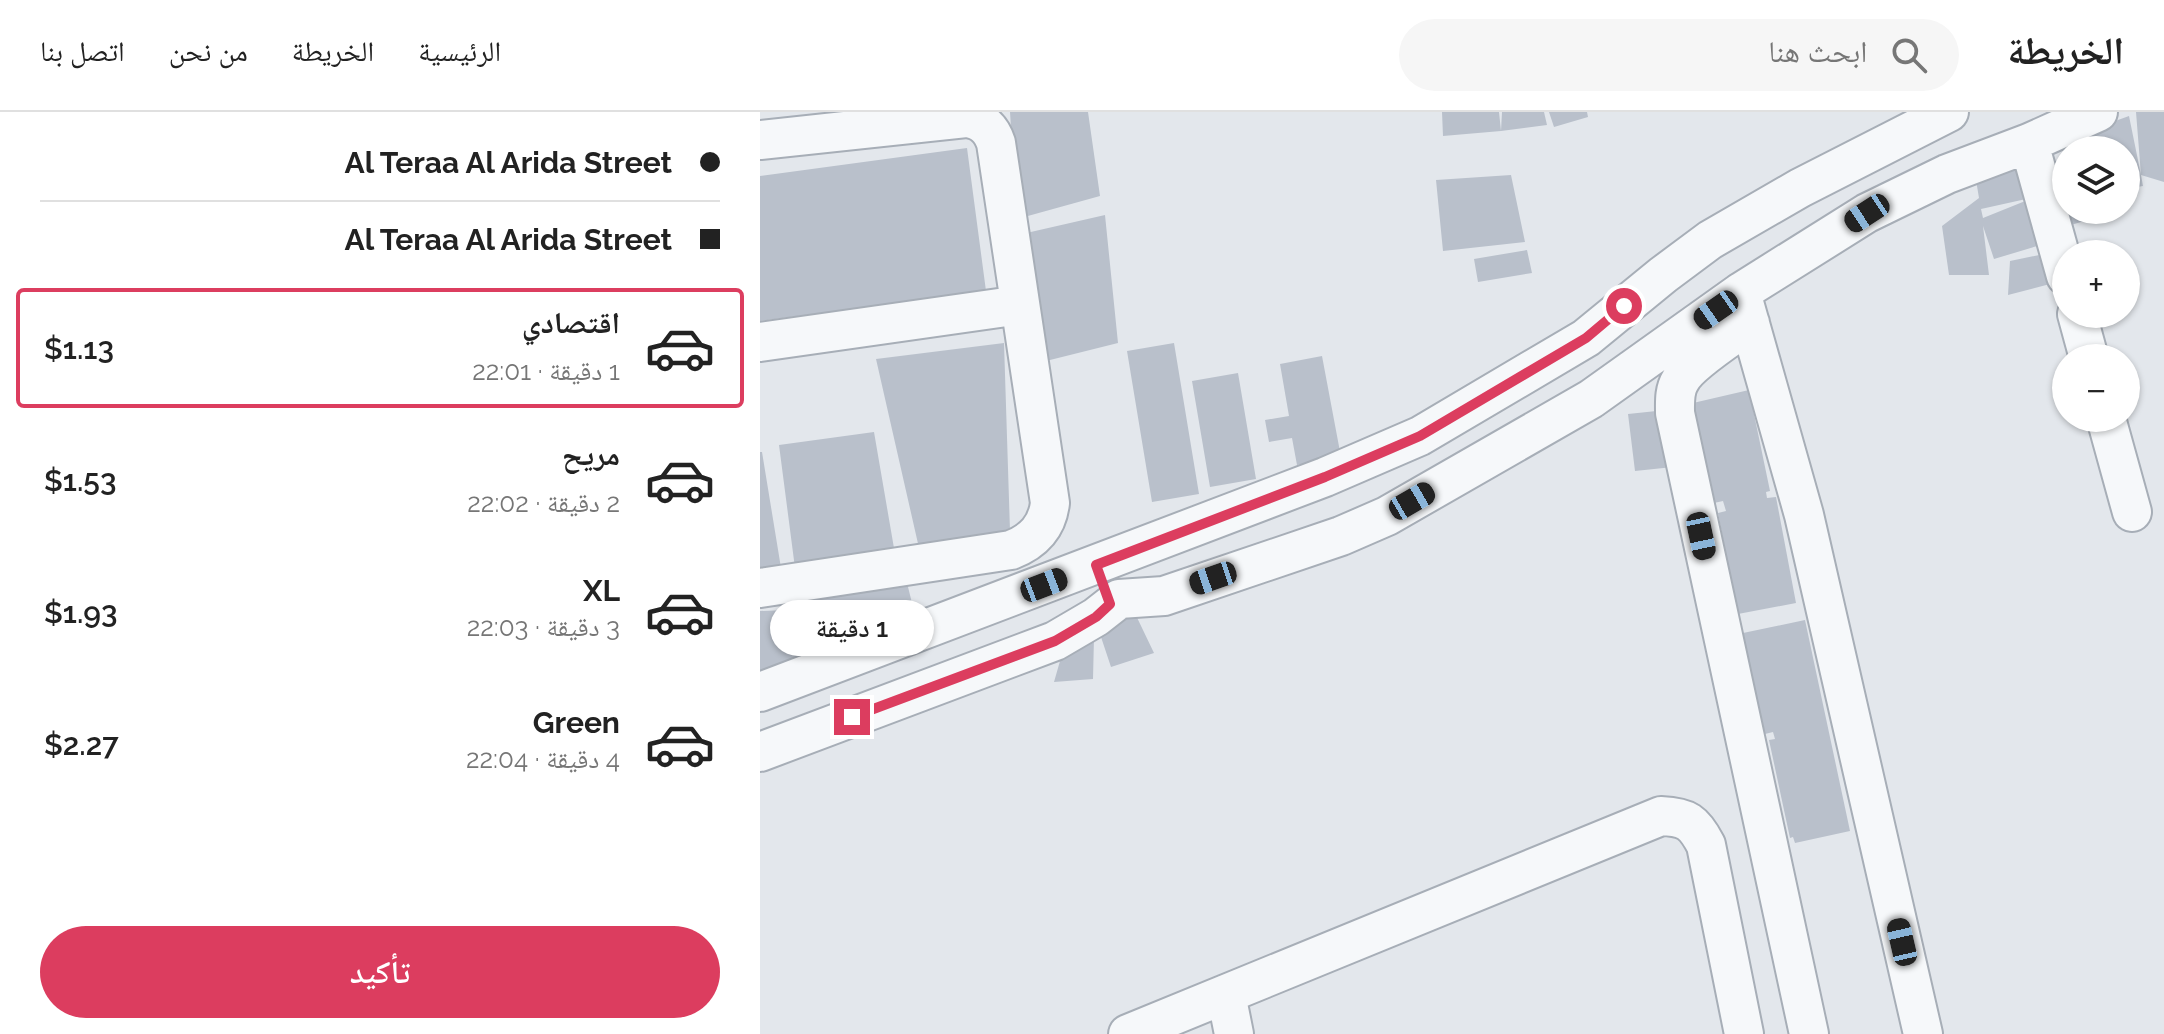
<!DOCTYPE html>
<html lang="ar">
<head>
<meta charset="utf-8">
<style>
	body { margin:0; font-family:Raleway,"Noto Naskh Arabic",sans-serif; background:#f6f6f6; color:#222; direction:rtl; height:100vh; display:flex; flex-direction:column; font-size:30px; white-space:nowrap }
	* { box-sizing:border-box; margin:0 }
	p { font-size:26px; color:#767676 }
	.icon { flex:none; width:44px; height:44px; fill:none; stroke:currentColor; stroke-width:2; stroke-linecap:round; stroke-linejoin:round }
	.map { position:relative; flex:1; overflow:hidden; direction:ltr }
	.details { display:flex; flex-direction:column; background:#fff; width:760px }
	.details>* { flex:none }
	.guide { display:grid; align-content:center; height:176px; padding:0 40px; background:#fff }
	.fabs { position:absolute; left:1292px; top:24px; display:grid; gap:16px }
	.fabs a { display:grid; place-items:center; width:88px; height:88px; border-radius:50%; background:#fff; box-shadow:0 2px 6px #0004; font-size:40px }
	.end { position:absolute; width:36px; height:36px; margin:-18px; border:10px solid #dc3d5f; background:#fff; box-shadow:0 0 0 4px #fff }
	.from { border-radius:50% }
	.bubble { position:absolute; height:56px; border-radius:28px; background:#fff; box-shadow:0 2px 6px #0004; font-size:26px; font-weight:600; line-height:56px; text-align:center; direction:rtl }
	.car { position:absolute; width:24px; height:48px; margin:-24px -12px; border-radius:10px; box-shadow:0 0 6px 2px #0007; background:linear-gradient(#222 24%,#8ab4d8 0 40%,#222 0 76%,#8ab4d8 0 86%,#222 0) }
	.guide b { display:flex; align-items:center; gap:28px; height:76px; font-size:30px }
	.guide b+b { border-top:2px solid #e0e0e0 }
	.guide i { width:20px; height:20px; background:#222 }
	ul { padding:0; list-style:none }
	li { display:flex; align-items:center; gap:24px; height:120px; margin:0 16px 12px; padding:0 24px; border:4px solid transparent; border-radius:8px }
	li div { flex:1 }
	li b { display:block; font-size:30px }
	li em { font-style:normal; font-weight:600 }
	li.current { border-color:#dc3d5f }
	li>.icon { width:72px; height:72px; stroke-width:1.5 }
	.primary-button { display:flex; gap:16px; margin-top:auto; padding:16px 40px }
	.primary-button a { flex:1; height:92px; border-radius:48px; background:#dc3d5f; color:#fff; font-size:32px; font-weight:600; line-height:92px; text-align:center }
	header { display:flex; align-items:center; gap:48px; box-sizing:border-box; height:112px; padding:0 40px; background:#fff; border-bottom:2px solid #e0e0e0 }
	header strong { font-size:38px }
	nav { display:flex; gap:44px; margin-inline-start:auto; font-size:28px }
	.search { width:560px; height:72px; background:#f6f6f6; display:flex; align-items:center; gap:20px; box-sizing:border-box; padding:0 28px; border-radius:44px; color:#767676; font-size:30px }
	main { display:flex; flex:1; min-height:0 }
	.map>svg:first-child { display:block }
	.building { fill:#b9c0cb }
	.lines { fill:none; stroke-linecap:round; stroke-linejoin:round }
	.minor-casing { stroke:#a7aeb7; stroke-width:42 }
	.minor { stroke:#f6f8fa; stroke-width:38 }
	.route { stroke:#dc3d5f; stroke-width:10 }
</style>
</head>
<body>
<header>
<strong>الخريطة</strong>
<div class="search"><svg class="icon" aria-label="search" viewBox="0 0 24 24"><circle cx="10" cy="10" r="6"/><path d="M15 15l6 6"/></svg>ابحث هنا</div>
<nav><a>الرئيسية</a><a>الخريطة</a><a>من نحن</a><a>اتصل بنا</a></nav>
</header>
<main>
<div class="map">
<svg width="1404" height="922" viewBox="0 0 1404 922">
	<rect width="100%" height="100%" fill="#e3e7ec"/>
	<!-- building -->
	<path class="building" d="M250,0H328L340,84L257,107Z
		M682,0H739L741,19L683,24Z
		M742,0H784L787,13L741,19Z
		M789,0H827L828,5L794,15Z
		M1376,0H1404V70L1381,63L1383,74L1366,77V38H1330L1325,20L1369,4L1381,63Z
		M207,36L226,179L0,209V64Z
		M1264,46L1275,85L1221,97L1223,106L1275,85L1284,132L1234,147L1223,114L1229,163H1189L1182,114L1219,86L1215,62Z
		M751,63L765,130L683,139L676,68Z
		M1306,66V98H1344L1345,103L1304,115L1295,71Z
		M345,103L358,231L282,250L262,122Z
		M767,138L772,161L718,170L714,147Z
		M1299,139L1290,172L1248,183L1250,149Z
		M244,231L250,419L159,436L116,247Z
		M414,231L439,382L392,390L367,239Z
		M562,244L581,345L537,353L532,326L509,330L505,308L529,304L520,252Z
		M478,261L496,367L450,375L432,269Z
		M989,278L1010,379L1006,380L1007,386L1016,385L1036,491L978,502L958,401L966,399L963,389L954,391L933,291Z
		M906,298L913,355L875,359L868,302Z
		M114,320L135,442L35,456L19,333Z
		M0,340H2L22,462L0,466Z
		M145,463L158,515L54,537L43,480Z
		M371,493L394,541L351,555L339,519Z
		M28,498L39,557L0,568V499Z
		M1045,508L1090,719L1035,731L1033,725L1030,726L1009,628L1015,627L1013,620L1005,622L983,521Z
		M334,525L333,567L294,570L306,528Z"/>
	<g class="lines">
		<!-- minor casing -->
		<g class="minor-casing">
			<path id="minor" d="M0,28L206,6C222,8 231,16 236,31L290,391C287,415 274,429 251,438L0,476
				M1269,31L1306,164
				M981,180L1044,403L1163,922
				M1317,202L1329,246
				M990,211C973,224 929,251 920,269C914,279 915,290 915,301L1049,922
				M0,230L260,193
				M1346,306L1372,400
				M0,580L565,365L660,324L826,226L903,163L950,128L1040,76L1189,0
				M0,640L295,529L336,505L359,487L404,484L581,424L627,404L831,287L981,180L1107,101L1187,62L1269,31L1338,0
				M466,882L474,922
				M368,922L901,704C927,705 934,710 946,733L984,922"/>
		</g>
		<!-- minor -->
		<use href="#minor" class="minor"/>
	</g>
	<g class="lines">
		<!-- route -->
		<path class="route" d="M92,605L295,529L336,505L350,492L336,453L565,365L660,324L826,226L864,194"/>
	</g>
</svg>
<div class="fabs">
<a><svg class="icon" aria-label="layers" viewBox="0 0 24 24"><path d="M12 4l9 5-9 5-9-5zM3 14l9 5 9-5"/></svg></a>
<a>+</a>
<a>−</a>
</div>
<i class="end from" style="left:864px;top:194px"></i>
<i class="end" style="left:92px;top:605px"></i>
<div class="bubble" style="left:10px;top:488px;width:164px">1 دقيقة</div>
<i class="car" style="left:1107px;top:101px;rotate:237deg"></i>
<i class="car" style="left:956px;top:198px;rotate:235deg"></i>
<i class="car" style="left:652px;top:389px;rotate:60deg"></i>
<i class="car" style="left:941px;top:424px;rotate:168deg"></i>
<i class="car" style="left:453px;top:466px;rotate:251deg"></i>
<i class="car" style="left:284px;top:473px;rotate:69deg"></i>
<i class="car" style="left:1142px;top:830px;rotate:347deg"></i>
</div>
<section class="details">
<div class="guide">
<b><i class="from"></i>Al Teraa Al Arida Street</b>
<b><i></i>Al Teraa Al Arida Street</b>
</div>
<ul>
<li class="current"><svg class="icon" aria-label="car" viewBox="0 0 24 24"><path d="M5 17H2v-5l4-1 3-4h7l3 4 3 1v5h-3M9 17h6M6 11h13"/><circle cx="7" cy="17" r="2"/><circle cx="17" cy="17" r="2"/></svg><div><b>اقتصادي</b><p>1 دقيقة · 22:01</p></div><em>$1.13</em></li>
<li><svg class="icon" aria-label="car" viewBox="0 0 24 24"><path d="M5 17H2v-5l4-1 3-4h7l3 4 3 1v5h-3M9 17h6M6 11h13"/><circle cx="7" cy="17" r="2"/><circle cx="17" cy="17" r="2"/></svg><div><b>مريح</b><p>2 دقيقة · 22:02</p></div><em>$1.53</em></li>
<li><svg class="icon" aria-label="car" viewBox="0 0 24 24"><path d="M5 17H2v-5l4-1 3-4h7l3 4 3 1v5h-3M9 17h6M6 11h13"/><circle cx="7" cy="17" r="2"/><circle cx="17" cy="17" r="2"/></svg><div><b>XL</b><p>3 دقيقة · 22:03</p></div><em>$1.93</em></li>
<li><svg class="icon" aria-label="car" viewBox="0 0 24 24"><path d="M5 17H2v-5l4-1 3-4h7l3 4 3 1v5h-3M9 17h6M6 11h13"/><circle cx="7" cy="17" r="2"/><circle cx="17" cy="17" r="2"/></svg><div><b>Green</b><p>4 دقيقة · 22:04</p></div><em>$2.27</em></li>
</ul>
<div class="primary-button"><a>تأكيد</a></div>
</section>
</main>
</body>
</html>
